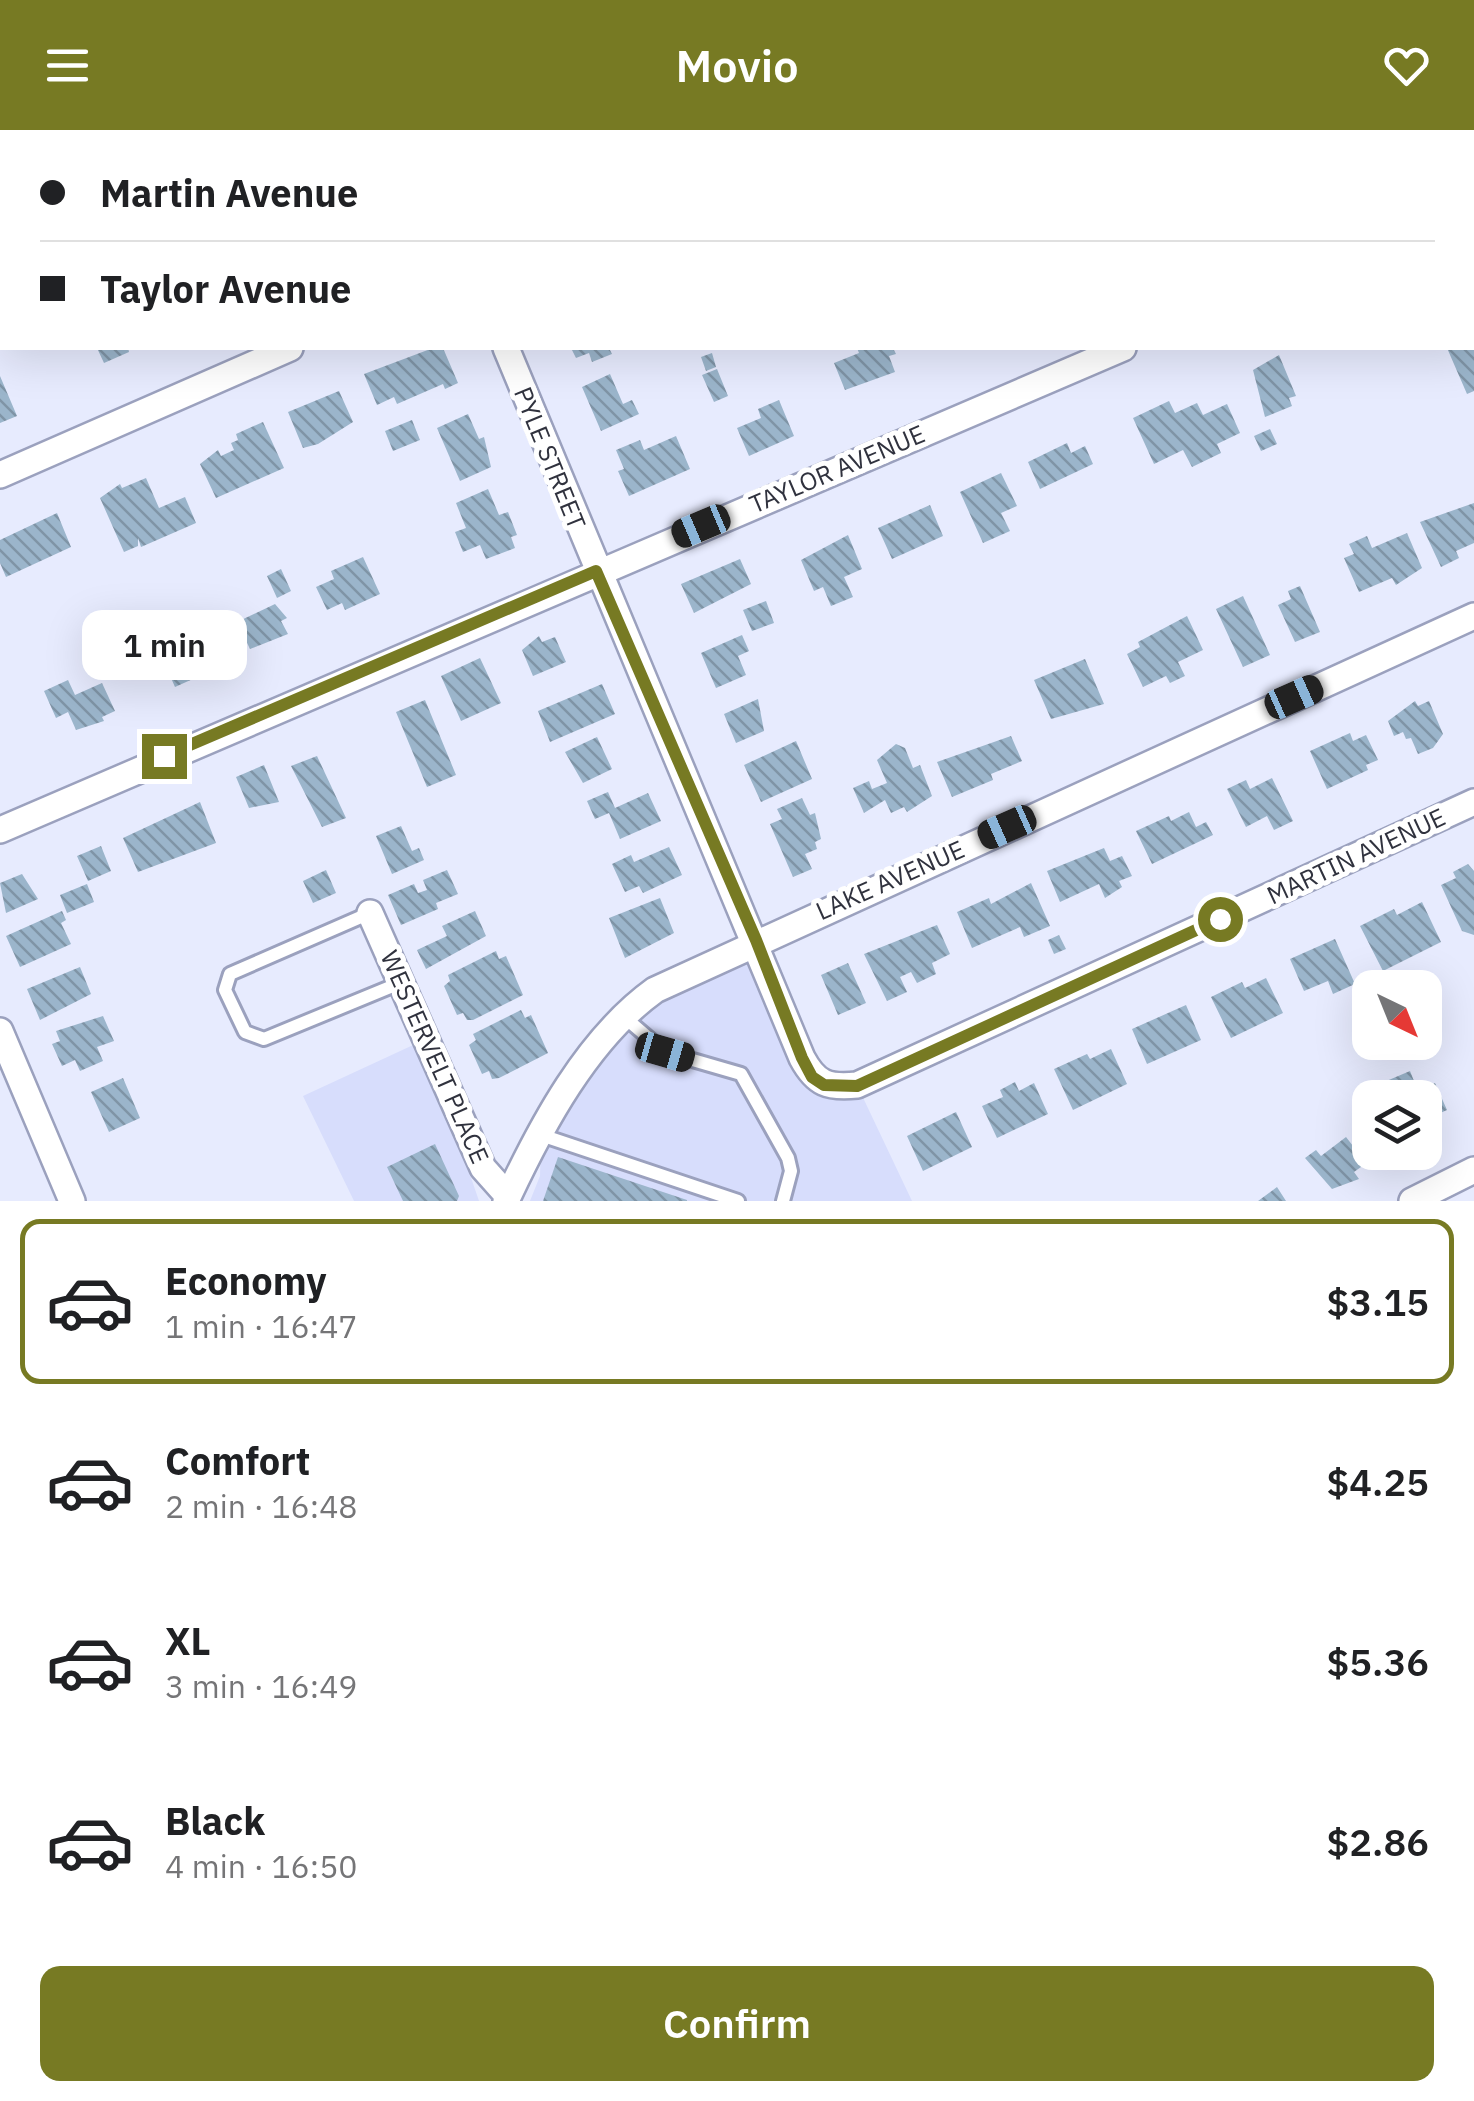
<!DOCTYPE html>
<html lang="en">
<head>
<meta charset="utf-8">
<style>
	body { margin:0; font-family:"IBM Plex Sans",sans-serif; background:#f6f6f6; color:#202124; height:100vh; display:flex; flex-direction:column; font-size:38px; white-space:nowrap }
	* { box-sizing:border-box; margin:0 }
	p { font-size:32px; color:#757577 }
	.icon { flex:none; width:55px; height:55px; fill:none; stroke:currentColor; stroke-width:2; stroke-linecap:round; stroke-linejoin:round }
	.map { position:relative; height:1071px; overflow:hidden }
	.details { display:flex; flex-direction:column; background:#fff; flex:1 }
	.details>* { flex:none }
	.banner { position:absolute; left:0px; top:0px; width:1475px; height:220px; box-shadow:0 10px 40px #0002; display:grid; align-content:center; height:220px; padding:0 40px; background:#fff }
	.needle { width:65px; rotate:137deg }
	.buttons { position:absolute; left:1352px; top:840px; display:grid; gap:20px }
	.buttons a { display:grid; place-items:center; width:90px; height:90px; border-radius:20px; background:#fff; box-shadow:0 10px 40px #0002; font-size:50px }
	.end { position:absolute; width:45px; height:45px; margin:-22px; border:12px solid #777a23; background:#fff; box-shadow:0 0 0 5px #fff }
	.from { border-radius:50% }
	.bubble { position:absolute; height:70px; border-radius:20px; background:#fff; box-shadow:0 10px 40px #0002; font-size:32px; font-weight:600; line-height:70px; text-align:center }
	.car { position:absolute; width:30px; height:60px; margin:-30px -15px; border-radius:12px; box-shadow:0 0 8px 2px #0007; background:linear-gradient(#222 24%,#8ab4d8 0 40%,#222 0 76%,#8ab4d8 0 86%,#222 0) }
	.banner b { display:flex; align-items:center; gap:35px; height:95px; font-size:38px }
	.banner b+b { border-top:2px solid #e0e0e0 }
	.banner i { width:25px; height:25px; background:#202124 }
	ul { padding:18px 0 0; list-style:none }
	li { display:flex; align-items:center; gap:30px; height:165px; margin:0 20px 15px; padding:0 20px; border:5px solid transparent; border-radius:20px }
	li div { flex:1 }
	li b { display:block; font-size:38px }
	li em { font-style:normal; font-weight:600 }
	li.on { border-color:#777a23 }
	li>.icon { width:90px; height:90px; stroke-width:1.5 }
	.button { display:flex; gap:20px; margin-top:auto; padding:20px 40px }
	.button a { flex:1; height:115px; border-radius:20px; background:#777a23; color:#fff; font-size:40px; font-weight:600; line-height:115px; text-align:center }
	header { display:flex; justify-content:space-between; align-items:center; height:130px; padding:0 40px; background:#777a23; color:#fff; font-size:45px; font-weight:600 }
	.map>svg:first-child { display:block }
	.built { fill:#d7ddfc }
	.building { fill:url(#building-back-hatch) }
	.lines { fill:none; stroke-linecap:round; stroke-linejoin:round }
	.service-casing { stroke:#9ba1be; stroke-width:18 }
	.minor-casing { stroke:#9ba1be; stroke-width:30 }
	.service { stroke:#fff; stroke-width:12 }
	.minor { stroke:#fff; stroke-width:25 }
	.route { stroke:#777a23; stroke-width:12 }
	.labels { text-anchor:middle; stroke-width:10; stroke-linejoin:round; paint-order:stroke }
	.street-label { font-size:25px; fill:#30323e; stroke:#fff }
</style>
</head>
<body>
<header><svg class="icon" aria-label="menu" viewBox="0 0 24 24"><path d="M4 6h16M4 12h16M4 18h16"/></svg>Movio<svg class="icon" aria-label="heart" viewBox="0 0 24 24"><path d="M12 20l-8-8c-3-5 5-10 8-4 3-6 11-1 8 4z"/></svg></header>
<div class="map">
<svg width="1474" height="1071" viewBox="0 0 1474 1071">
	<defs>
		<pattern id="building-back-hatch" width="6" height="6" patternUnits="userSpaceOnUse" patternTransform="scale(2.5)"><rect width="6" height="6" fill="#9bb5cb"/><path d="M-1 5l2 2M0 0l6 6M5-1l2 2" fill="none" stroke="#7f94a6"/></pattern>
	</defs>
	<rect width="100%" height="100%" fill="#e7ebfe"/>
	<!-- built -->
	<path class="built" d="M756,810L802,928L857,955L912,1071H530L540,1046L541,1005L605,905Z
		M424,910L479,1071H354L303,966Z"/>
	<!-- building -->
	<path class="building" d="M97,218H128L129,222L104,233Z
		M433,218H443L458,253L445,259L443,254L397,274L394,267L377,275L364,244Z
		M571,218H609L612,224L592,232L589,223L576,228Z
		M857,218H893L896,224L889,226L895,242L845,260L834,233L859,223Z
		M1447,218H1474V261L1467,264Z
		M712,223L716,237L706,241L701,227Z
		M1279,225L1296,266L1289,268L1292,276L1265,287L1253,240Z
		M717,239L728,266L714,272L702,245Z
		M610,244L623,274L632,270L639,284L601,301L582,257Z
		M0,246L17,286L0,293Z
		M339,261L353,292L318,314L303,318L288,282Z
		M779,270L794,306L749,326L737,298L761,288L758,279Z
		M1169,271L1175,283L1197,273L1203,285L1227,274L1240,303L1217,314L1221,323L1192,337L1183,320L1154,334L1133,288Z
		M468,284L479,309L484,307L491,337L460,351L437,298Z
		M412,290L420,310L393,321L385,301Z
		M263,292L284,338L216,368L200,334L218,320L221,326L234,320L231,313L238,310L236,304Z
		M1270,299L1277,314L1261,321L1254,306Z
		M676,306L690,339L629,366L618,341L624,339L616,320L640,310L644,320Z
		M1067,313L1071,323L1085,316L1093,334L1040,359L1028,332Z
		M1001,343L1017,376L1001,383L1010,401L983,413L960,362Z
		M146,348L159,378L185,367L196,393L141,417L138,408V416L124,422L100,368L120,354L122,358Z
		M488,359L499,385L508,382L517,405L511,407L515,418L486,429L480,415L463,422L455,402L466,398L456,373Z
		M1474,373V413L1456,421L1459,428L1441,437L1420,392Z
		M930,375L943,406L892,429L878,398Z
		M57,383L71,417L6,447L0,433V410Z
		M1407,403L1422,438L1396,455L1392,448L1359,462L1344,428L1354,424L1349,414L1367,406L1372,418Z
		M848,405L862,439L844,447L853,467L831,476L823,457L814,461L801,430Z
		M363,427L380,464L345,480L342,473L327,480L316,457L334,449L331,441Z
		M740,429L751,454L694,483L681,454Z
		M281,439L291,461L277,468L267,446Z
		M1300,456L1320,502L1295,512L1278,475L1291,469L1288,461Z
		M1243,466L1270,525L1243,537L1216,479Z
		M766,471L774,493L752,501L743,480Z
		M275,474L287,488L281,491L288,504L250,519L237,492Z
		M1187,486L1203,520L1178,532L1185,546L1170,553L1166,546L1143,557L1127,524L1140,517L1138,512Z
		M201,505L215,539L175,557L160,523Z
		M742,505L749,521L738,526L746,545L716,558L701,523Z
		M539,506L542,512L555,507L566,532L533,546L522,520Z
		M480,528L501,573L461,591L441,546Z
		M1085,529L1104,574L1051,589L1034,550Z
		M68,550L75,565L102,553L115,581L102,587L104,591L76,600L68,582L56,588L44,561Z
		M602,554L615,584L550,612L538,581Z
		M758,569L764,601L736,613L724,584Z
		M425,570L456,645L427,657L396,582Z
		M1415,571L1418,576L1429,571L1443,604L1433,618L1418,624L1411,608L1406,609L1403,602L1394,606L1388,591Z
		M1350,603L1353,611L1366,605L1378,630L1366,635L1368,640L1327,659L1310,621Z
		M1011,606L1022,631L991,644L993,650L952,667L937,632Z
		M597,607L612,639L583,653L565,622Z
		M796,611L812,649L761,672L744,635Z
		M896,614L905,618L913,638L920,635L932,666L907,682L904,677L891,683L885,670L864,683L853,658L869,651L872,659L887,653L877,630Z
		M317,626L346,688L322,697L291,636Z
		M264,635L279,672L249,678L236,647Z
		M1272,648L1293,691L1274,700L1267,686L1246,697L1227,659L1246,650L1250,659Z
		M608,662L615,678L648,663L661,691L620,709L609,683L595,689L587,671Z
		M802,668L810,685L815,683L821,709L815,712L817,719L805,724L812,739L793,747L770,694L782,689L777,679Z
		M200,672L216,713L138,742L123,708Z
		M1189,682L1196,697L1206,692L1213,705L1152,734L1136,701L1169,686L1171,691Z
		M401,696L412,721L419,718L424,730L392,744L376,706Z
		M101,716L111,741L88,751L77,726Z
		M669,717L682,745L643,763L639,756L625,762L612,734L631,725L634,732Z
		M1104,718L1110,731L1122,726L1132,746L1119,751L1122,757L1105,768L1099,754L1060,772L1047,741Z
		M1468,734L1474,741V805L1462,801L1441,755L1456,748L1453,742Z
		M326,740L336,763L313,773L303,751Z
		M447,740L458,764L436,773L438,779L401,795L388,765L414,754L418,763L427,760L423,750Z
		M22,744L38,769L6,783L0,753Z
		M1031,753L1050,796L1024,807L1020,797L972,818L957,782L989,768L991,774Z
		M87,754L94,772L67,783L60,765Z
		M660,768L674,803L625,828L609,788Z
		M1422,772L1441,812L1383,841L1360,796L1394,779L1397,785Z
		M62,781L66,790L61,793L71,814L20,837L6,806Z
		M475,781L486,806L426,839L417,820L447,806L442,796Z
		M937,795L950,824L932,833L936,844L917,853L911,842L900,847L907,862L887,871L864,824Z
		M1059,805L1066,819L1054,824L1048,810Z
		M1335,809L1355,854L1333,864L1328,851L1304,861L1290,829Z
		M496,821L499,829L506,826L523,865L473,890H467L463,883L457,885L444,856L450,851L448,845Z
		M848,833L866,873L838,885L821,845Z
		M80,837L91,864L40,890L27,859Z
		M1266,848L1283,883L1231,908L1211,867L1242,852L1245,858Z
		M1186,875L1201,910L1147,934L1132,899Z
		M521,880L525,888L531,885L548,923L499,948L492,949L489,941L482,944L469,915L476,910L473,904Z
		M103,886L114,911L97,917L103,931L80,941L75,930L62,936L52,914L60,911L56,901Z
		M1111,919L1127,954L1073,980L1054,939L1087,924L1090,929Z
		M1410,941L1418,961L1435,953L1447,980L1425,990V968H1383L1377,955Z
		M123,948L140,988L109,1002L91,962Z
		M1015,952L1019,961L1034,953L1048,984L997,1008L982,976L1003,967L1000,960Z
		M956,982L972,1017L923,1041L907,1006Z
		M1346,1007L1353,1016L1362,1009L1375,1027L1354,1042L1359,1049L1332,1059L1305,1028L1316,1020L1321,1026Z
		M435,1014L459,1066L457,1071H403L387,1037Z
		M558,1027L687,1070V1071H543Z
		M1277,1057L1286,1071H1258Z"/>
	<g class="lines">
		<!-- service casing -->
		<g class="service-casing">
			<path id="service" d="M370,783L230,844L225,860L245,902L264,909L400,853
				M623,886L665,922L741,944L788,1028L791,1041L783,1071
				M541,1005L738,1071"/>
		</g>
		<!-- minor casing -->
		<g class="minor-casing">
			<path id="minor" d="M415,0L416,2
				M64,2L70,0
				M793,2L799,0
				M1472,16L1474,19
				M0,29L2,28
				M1472,70L1474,69
				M506,218L802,928C816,954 828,958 857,955L1474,672
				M0,345L290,218
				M0,700L1123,218
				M370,783L483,1038L508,1066
				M0,901L72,1071
				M506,1071C541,996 587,909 655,860L1474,486
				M1412,1071L1474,1040"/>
		</g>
		<!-- service -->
		<use href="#service" class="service"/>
		<!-- minor -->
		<use href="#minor" class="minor"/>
	</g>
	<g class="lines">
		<!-- route -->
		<path class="route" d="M164,626L596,441L756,810L802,928L812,947L824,955L857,956L1220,789"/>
	</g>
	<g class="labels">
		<!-- street labels -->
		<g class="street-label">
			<text transform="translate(550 328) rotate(68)" y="9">PYLE STREET</text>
			<text transform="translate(837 339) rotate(-23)" y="9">TAYLOR AVENUE</text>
			<text transform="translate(1356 726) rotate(-25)" y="9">MARTIN AVENUE</text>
			<text transform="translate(890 750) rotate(-24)" y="9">LAKE AVENUE</text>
			<text transform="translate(435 927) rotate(66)" y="9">WESTERVELT PLACE</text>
		</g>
	</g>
</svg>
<div class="buttons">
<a><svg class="needle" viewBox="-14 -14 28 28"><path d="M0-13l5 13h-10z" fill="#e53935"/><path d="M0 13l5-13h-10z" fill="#757577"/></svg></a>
<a><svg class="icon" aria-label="layers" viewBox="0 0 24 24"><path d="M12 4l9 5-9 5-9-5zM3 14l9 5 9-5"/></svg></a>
</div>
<i class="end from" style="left:1220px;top:789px"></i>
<i class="end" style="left:164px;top:626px"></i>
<div class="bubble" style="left:82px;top:480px;width:165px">1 min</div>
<i class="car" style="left:701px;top:396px;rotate:247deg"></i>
<i class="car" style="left:1294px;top:567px;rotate:66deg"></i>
<i class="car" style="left:1007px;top:697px;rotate:246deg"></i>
<i class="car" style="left:665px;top:922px;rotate:106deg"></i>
<div class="banner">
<b><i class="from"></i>Martin Avenue</b>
<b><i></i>Taylor Avenue</b>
</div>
</div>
<section class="details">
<ul>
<li class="on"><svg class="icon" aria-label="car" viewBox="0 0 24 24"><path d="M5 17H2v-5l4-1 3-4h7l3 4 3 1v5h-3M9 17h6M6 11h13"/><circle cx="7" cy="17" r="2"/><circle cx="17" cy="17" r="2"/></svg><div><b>Economy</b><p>1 min · 16:47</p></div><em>$3.15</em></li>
<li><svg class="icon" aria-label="car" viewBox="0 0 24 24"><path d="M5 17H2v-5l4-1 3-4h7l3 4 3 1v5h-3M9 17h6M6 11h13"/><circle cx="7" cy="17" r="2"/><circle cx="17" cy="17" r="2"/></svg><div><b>Comfort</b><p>2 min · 16:48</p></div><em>$4.25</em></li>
<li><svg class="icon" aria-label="car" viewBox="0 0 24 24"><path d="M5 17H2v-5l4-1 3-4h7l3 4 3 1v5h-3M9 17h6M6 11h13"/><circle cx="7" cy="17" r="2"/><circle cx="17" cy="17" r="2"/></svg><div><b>XL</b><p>3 min · 16:49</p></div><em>$5.36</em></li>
<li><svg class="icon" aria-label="car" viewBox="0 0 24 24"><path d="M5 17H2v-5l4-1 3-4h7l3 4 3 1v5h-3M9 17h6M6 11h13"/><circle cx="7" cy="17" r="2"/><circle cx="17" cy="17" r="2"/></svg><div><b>Black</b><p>4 min · 16:50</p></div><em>$2.86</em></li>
</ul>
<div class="button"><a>Confirm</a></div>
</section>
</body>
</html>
